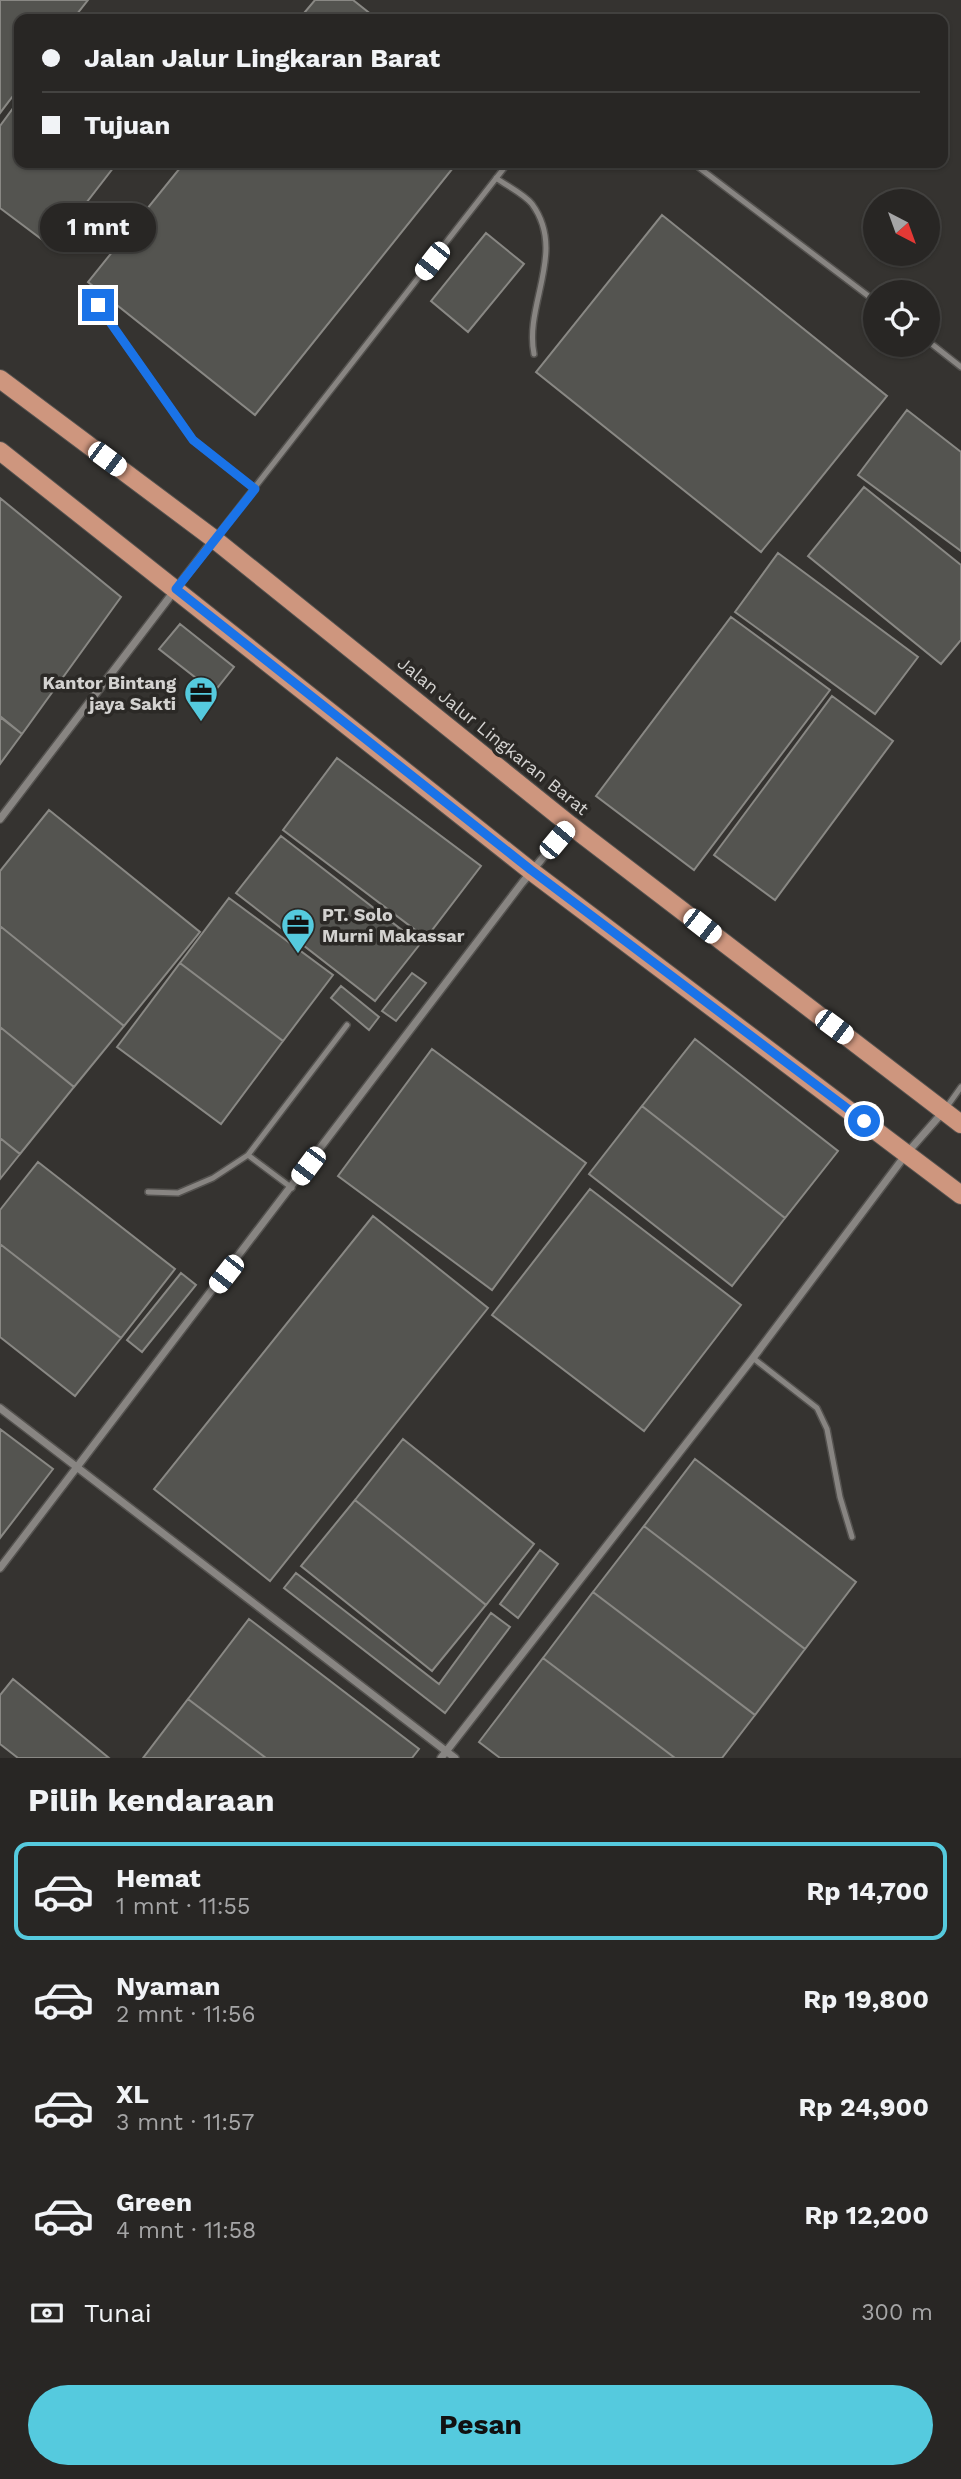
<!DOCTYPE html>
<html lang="id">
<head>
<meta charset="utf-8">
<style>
	body { margin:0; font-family:"Work Sans",sans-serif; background:#302e2c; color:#f1f3f6; height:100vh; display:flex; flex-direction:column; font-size:26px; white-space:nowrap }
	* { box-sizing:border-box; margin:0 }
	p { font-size:23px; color:#a5a5a6 }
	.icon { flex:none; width:38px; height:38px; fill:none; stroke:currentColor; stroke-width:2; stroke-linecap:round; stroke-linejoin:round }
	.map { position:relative; height:1758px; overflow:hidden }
	.side { display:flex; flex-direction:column; background:#282624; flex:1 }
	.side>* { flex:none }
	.guide { position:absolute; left:14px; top:14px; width:934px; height:154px; border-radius:14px; box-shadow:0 2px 5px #0004,0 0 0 2px #444341; display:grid; align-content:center; height:154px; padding:0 28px; background:#282624 }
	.needle { width:46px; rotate:139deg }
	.tools { position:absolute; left:863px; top:189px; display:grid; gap:14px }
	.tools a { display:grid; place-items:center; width:77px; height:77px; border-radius:50%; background:#282624; box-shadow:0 2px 5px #0004,0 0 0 2px #444341; font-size:35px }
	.end { position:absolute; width:32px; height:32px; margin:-16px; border:9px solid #1a73e8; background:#fff; box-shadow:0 0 0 4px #fff }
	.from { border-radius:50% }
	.bubble { position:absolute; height:49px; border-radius:24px; background:#282624; box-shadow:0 2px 5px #0004,0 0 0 2px #444341; font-size:23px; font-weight:700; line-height:49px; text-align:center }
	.car { position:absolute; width:21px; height:42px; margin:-21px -10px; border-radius:9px; box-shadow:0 0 5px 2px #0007; background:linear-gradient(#fff 24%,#345 0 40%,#fff 0 76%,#345 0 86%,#fff 0) }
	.guide b { display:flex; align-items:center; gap:24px; height:66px; font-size:26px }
	.guide b+b { border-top:2px solid #444341 }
	.guide i { width:18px; height:18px; background:#f1f3f6 }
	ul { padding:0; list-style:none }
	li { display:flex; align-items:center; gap:21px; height:98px; margin:0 14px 10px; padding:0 14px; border:4px solid transparent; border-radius:14px }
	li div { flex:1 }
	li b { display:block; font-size:26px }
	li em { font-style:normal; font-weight:700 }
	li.current { border-color:#55cade }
	li>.icon { width:63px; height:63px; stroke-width:1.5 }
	h2 { padding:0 28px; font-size:32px; line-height:84px }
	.pay { display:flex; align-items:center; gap:18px; height:77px; padding:0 28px; font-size:26px }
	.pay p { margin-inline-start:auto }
	.primary-button { display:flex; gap:14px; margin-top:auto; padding:14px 28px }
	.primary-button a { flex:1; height:80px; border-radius:42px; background:#55cade; color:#111; font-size:28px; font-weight:700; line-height:80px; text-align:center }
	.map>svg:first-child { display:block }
	.building { fill:#545450; stroke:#898884; stroke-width:2 }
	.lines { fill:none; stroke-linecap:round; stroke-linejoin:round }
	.service-casing { stroke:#54524f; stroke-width:8 }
	.minor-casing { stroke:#54524f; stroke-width:10 }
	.primary-casing { stroke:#54524f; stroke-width:20 }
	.service { stroke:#888582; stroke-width:5 }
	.minor { stroke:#888582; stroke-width:7 }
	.primary { stroke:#ce967e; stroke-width:18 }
	.route { stroke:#1a73e8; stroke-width:9 }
	.labels { text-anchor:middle; stroke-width:7; stroke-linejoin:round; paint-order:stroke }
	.poi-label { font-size:18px; font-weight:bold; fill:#d3d2d0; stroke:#2b2926; text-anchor:end }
	.street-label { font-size:18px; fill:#d3d2d0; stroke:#2b2926 }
</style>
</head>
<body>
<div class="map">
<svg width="961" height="1758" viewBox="0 0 961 1758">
	<rect width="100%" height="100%" fill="#353330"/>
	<!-- building -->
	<path class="building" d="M0,0H88L73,19H19V88L0,113Z
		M315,0H353L377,19H299Z
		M19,100V163H117L52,247L0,208V126Z
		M184,163H457L255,415L88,282Z
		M662,215L887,396L761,552L536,372Z
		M486,233L524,264L468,332L431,301Z
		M907,410L961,452V551L858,475Z
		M864,487L961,565V640L941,664L808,556Z
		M0,498L121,597L22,734L0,716Z
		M778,553L918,657L875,714L735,612Z
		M731,617L830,690L694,870L596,796Z
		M180,624L234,667L214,692L159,649Z
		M832,696L893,741L775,900L714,855Z
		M0,717L22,734L0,764Z
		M337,758L481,866L426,938L283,830Z
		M49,810L200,932L124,1026L0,926V871Z
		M281,836L420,944L375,1001L236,893Z
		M229,898L333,975L283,1041L180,963Z
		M0,926L124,1026L74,1087L0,1027Z
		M180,963L283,1041L221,1124L117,1047Z
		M412,973L426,983L396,1021L382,1011Z
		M341,986L379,1017L369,1030L331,998Z
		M0,1027L74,1087L20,1154L0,1138Z
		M695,1039L838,1151L785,1218L642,1106Z
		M432,1049L586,1163L492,1290L338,1176Z
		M642,1106L785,1218L732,1286L589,1174Z
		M0,1138L20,1154L0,1179Z
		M38,1162L175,1269L121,1338L0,1244V1210Z
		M590,1189L741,1305L644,1431L492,1315Z
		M373,1216L488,1308L270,1581L154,1489Z
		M0,1244L121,1338L75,1396L0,1337Z
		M181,1273L196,1285L142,1352L127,1340Z
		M0,1429L53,1469L0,1538Z
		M403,1439L534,1544L486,1605L355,1500Z
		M695,1459L856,1582L805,1649L644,1526Z
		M355,1500L486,1605L432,1671L301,1566Z
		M644,1526L805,1649L755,1715L593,1592Z
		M540,1550L558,1564L518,1618L500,1604Z
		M296,1573L439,1684L491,1613L510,1627L445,1713L284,1588Z
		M593,1592L755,1715L722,1758H675L543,1658Z
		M249,1619L419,1749L412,1758H266L188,1699Z
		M543,1658L675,1758H500L479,1742Z
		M13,1679L109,1758H18L0,1744V1695Z
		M188,1699L266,1758H143Z"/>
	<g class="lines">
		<!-- service casing -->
		<g class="service-casing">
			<path id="service" d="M693,163L875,301
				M496,178C507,186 524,194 532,204C567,252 524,304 534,354
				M98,305L193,440L255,489
				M928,341L961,367
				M216,537L508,163
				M946,1108L961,1087
				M292,1188L248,1155L347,1025
				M148,1192L178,1193L213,1178L248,1155
				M753,1358L817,1408L827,1429L840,1497L852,1537"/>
		</g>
		<!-- minor casing -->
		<g class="minor-casing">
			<path id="minor" d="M0,819L214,539
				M0,1408L455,1758
				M0,1568L522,883L570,825
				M441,1758L753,1358L907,1153L943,1112"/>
		</g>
		<!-- primary casing -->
		<g class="primary-casing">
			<path id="primary" d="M0,379L214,539L570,825L961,1124
				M0,451L531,871L961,1195"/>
		</g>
		<!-- service -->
		<use href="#service" class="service"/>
		<!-- minor -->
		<use href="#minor" class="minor"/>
		<!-- primary -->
		<use href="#primary" class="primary"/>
	</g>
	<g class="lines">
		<!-- route -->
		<path class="route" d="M98,305L193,440L255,489L176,589L531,870L864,1121"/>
	</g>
	<!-- icons -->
	<defs>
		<g id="office-pin" transform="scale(1.75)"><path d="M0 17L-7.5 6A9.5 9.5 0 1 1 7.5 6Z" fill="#55cade" stroke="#2b2926"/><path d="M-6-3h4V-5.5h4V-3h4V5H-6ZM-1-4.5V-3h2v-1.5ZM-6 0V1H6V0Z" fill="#111"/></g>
	</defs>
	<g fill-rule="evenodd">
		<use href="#office-pin" x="201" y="693"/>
		<use href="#office-pin" x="298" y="925"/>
	</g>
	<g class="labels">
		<!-- poi labels -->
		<g class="poi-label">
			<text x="176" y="689">Kantor Bintang<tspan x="176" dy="21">jaya Sakti</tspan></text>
			<text x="322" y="921" text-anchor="start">PT. Solo<tspan x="322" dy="21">Murni Makassar</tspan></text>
		</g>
		<!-- street labels -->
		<g class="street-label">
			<text transform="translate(493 736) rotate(39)" y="6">Jalan Jalur Lingkaran Barat</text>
		</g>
	</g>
</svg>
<div class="tools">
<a><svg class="needle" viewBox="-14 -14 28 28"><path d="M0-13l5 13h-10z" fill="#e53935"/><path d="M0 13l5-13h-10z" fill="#a5a5a6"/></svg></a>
<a><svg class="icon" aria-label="locate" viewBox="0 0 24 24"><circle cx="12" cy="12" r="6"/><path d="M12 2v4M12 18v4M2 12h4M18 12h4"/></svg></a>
</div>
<i class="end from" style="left:864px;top:1121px"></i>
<i class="end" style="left:98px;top:305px"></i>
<div class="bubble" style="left:40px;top:203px;width:116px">1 mnt</div>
<i class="car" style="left:432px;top:261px;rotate:218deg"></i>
<i class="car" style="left:107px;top:459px;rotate:127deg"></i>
<i class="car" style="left:557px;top:840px;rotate:40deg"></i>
<i class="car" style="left:702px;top:926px;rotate:128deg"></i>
<i class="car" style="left:834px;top:1027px;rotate:127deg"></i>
<i class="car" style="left:308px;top:1166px;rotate:217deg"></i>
<i class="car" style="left:226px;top:1274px;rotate:218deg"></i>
<div class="guide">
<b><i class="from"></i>Jalan Jalur Lingkaran Barat</b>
<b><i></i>Tujuan</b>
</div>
</div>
<section class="side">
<h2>Pilih kendaraan</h2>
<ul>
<li class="current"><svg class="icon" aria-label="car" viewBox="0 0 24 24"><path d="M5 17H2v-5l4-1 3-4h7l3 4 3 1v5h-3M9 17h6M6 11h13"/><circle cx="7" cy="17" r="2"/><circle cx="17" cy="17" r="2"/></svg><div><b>Hemat</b><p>1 mnt · 11:55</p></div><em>Rp 14,700</em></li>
<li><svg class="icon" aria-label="car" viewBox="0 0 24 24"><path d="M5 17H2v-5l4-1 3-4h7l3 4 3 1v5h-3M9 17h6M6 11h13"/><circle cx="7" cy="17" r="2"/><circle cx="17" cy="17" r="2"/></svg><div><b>Nyaman</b><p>2 mnt · 11:56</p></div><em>Rp 19,800</em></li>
<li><svg class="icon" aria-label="car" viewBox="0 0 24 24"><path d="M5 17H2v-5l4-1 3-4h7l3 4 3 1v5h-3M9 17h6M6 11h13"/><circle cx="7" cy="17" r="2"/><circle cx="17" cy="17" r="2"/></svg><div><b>XL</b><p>3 mnt · 11:57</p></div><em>Rp 24,900</em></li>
<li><svg class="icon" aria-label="car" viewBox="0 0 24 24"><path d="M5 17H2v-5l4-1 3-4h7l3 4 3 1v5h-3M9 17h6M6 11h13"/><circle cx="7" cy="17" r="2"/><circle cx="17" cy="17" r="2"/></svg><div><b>Green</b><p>4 mnt · 11:58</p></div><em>Rp 12,200</em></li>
</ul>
<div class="pay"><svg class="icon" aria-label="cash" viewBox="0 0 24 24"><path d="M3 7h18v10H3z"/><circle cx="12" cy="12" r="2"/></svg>Tunai<p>300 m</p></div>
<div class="primary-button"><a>Pesan</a></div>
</section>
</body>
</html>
